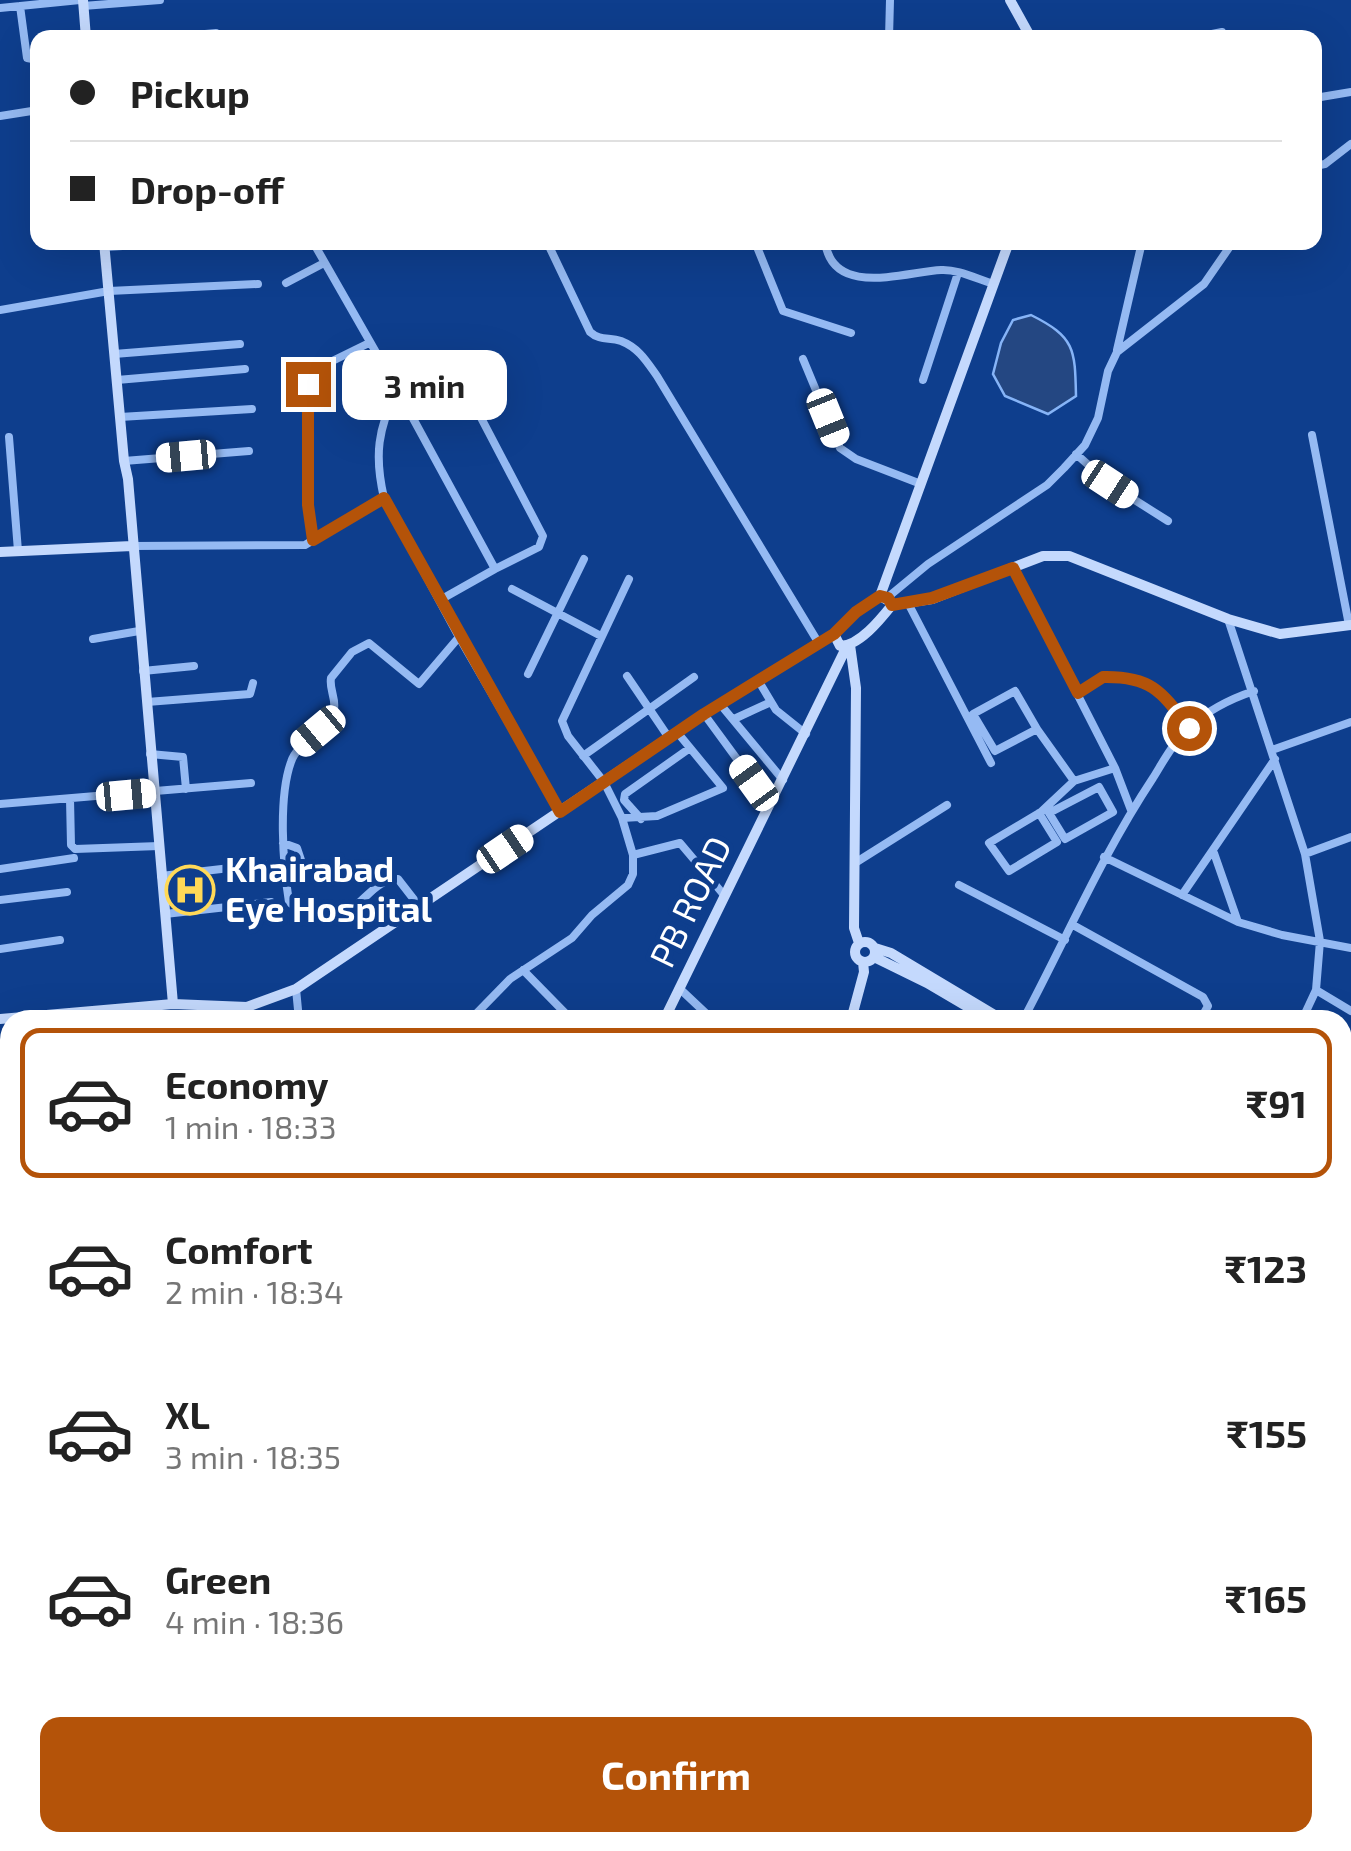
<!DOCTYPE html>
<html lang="en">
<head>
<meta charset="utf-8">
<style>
	body { margin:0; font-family:"Exo 2",sans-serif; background:#f6f6f6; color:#222; height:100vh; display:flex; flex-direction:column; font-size:38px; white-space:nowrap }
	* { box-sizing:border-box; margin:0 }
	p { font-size:32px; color:#767676 }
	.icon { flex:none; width:55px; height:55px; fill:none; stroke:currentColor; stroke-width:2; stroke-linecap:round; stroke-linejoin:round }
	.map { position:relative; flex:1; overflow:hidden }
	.panel { position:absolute; left:0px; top:1010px; width:1352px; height:842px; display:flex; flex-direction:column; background:#fff; border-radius:30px 30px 0 0; box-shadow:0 10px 40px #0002 }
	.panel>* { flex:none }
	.guide { position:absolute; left:30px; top:30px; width:1292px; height:220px; border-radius:20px; box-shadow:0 10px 40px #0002; display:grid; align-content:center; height:220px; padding:0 40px; background:#fff }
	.end { position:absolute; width:45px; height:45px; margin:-22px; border:12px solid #b45309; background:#fff; box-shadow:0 0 0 5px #fff }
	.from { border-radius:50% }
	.bubble { position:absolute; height:70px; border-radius:20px; background:#fff; box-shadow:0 10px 40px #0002; font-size:32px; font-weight:700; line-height:70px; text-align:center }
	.car { position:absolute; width:30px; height:60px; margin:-30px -15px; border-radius:12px; box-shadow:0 0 8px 2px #0007; background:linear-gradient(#fff 24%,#345 0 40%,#fff 0 76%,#345 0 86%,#fff 0) }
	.guide b { display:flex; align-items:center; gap:35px; height:95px; font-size:38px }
	.guide b+b { border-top:2px solid #e0e0e0 }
	.guide i { width:25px; height:25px; background:#222 }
	ul { padding:18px 0 0; list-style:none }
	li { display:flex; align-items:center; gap:30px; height:150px; margin:0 20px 15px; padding:0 20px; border:5px solid transparent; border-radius:20px }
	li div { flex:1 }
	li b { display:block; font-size:38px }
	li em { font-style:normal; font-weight:700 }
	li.selected { border-color:#b45309 }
	li>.icon { width:90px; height:90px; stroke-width:1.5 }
	.cta { display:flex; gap:20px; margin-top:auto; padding:20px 40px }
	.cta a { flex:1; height:115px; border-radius:20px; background:#b45309; color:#fff; font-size:40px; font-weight:700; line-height:115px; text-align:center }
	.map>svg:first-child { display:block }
	.water { fill:#244782; stroke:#86b4f7; stroke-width:2.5 }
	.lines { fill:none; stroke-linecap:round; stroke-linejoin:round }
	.street { stroke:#95baf3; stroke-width:8 }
	.secondary { stroke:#c4d9fd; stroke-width:10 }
	.route { stroke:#b45309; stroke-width:12 }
	.labels { text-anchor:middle; stroke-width:10; stroke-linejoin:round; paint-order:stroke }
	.poi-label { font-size:35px; font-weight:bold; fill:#fff; stroke:#0e3e8d; text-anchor:start }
	.street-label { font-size:35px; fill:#fff; stroke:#0e3e8d }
</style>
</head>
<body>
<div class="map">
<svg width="1351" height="1851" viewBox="0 0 1351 1851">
	<rect width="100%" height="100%" fill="#0e3e8d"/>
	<!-- water -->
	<path class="water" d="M1031,315C1075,337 1075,349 1076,396L1048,414L1005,396L993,374L1001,343L1013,320Z
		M1351,1757V1851H1076L1092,1842H1342L1343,1758Z"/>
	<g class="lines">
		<!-- street -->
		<path class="street" d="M20,6L27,58L38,60
			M83,6L160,0
			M0,8L80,0
			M162,38L216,33
			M889,38L890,0
			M1192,38L1222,32
			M1315,98L1351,92
			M0,116L38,110
			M1315,166L1325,164L1351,144
			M313,242L397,389C378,429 374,455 384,498
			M547,242L590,332C600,341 609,337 621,341C639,348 647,362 657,376L818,642
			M755,242L783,311L851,333
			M825,242C833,298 905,272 941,270C958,269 977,279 994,284
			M105,247L193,242
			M286,283L324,263
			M0,310L109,291L258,284
			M1117,350L1142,242
			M114,354L240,344
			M803,359L840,448L856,459L921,484
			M447,366L456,370L543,536L539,547L495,569L397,389Z
			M117,380L245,369
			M923,380L958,273
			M120,417L252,409
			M1312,435L1349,625
			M9,437L18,551
			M1076,454L1111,485L1168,521
			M124,461L249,451
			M313,541L309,505L308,384L316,369L369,343
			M132,546L305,545L384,498L459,637
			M1013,568L1115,768L1131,810
			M512,589L601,636
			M888,597L928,564L1047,485L1064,468L1085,445L1098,418L1108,371L1117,352L1204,284L1233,242
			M440,600L495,569
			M908,603L991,763
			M1228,619L1305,854L1320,941L1316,990L1302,1020
			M93,639L139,631
			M143,671L194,666
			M528,674L584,559
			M627,676L669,738
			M758,680L776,710L806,734
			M1078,693L1103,677C1152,676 1162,691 1189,727
			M147,702L250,694L253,683
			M720,704L783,780
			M704,714L770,804
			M734,719L771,702
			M1037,729L1015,691L973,714L995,751L1037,729L1074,781L1115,768
			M1272,750L1351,722
			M150,754L183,757L186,789
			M583,756L694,677
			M1099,787L1113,812L1065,839L1049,813Z
			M70,799L71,845L75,849L159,846
			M0,804L251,783
			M1039,813L1057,842L1009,871L989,843L1041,812L1074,781
			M622,818L657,816L723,788L677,732
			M641,819L624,800L625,794L690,748
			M283,843L297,848L301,860L299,866L284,872
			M1214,853L1238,922
			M1305,854L1351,837
			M633,855L680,843L724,895
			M1104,857L1238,922L1282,935L1351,948
			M855,863L947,805
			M0,869L74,858
			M161,876L264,864
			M959,885L1065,940
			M1182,895L1275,759
			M0,900L67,892
			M419,906L398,879C362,877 351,950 289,902C283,865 278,798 291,762C298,740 330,732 334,709C336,698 329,689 331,678L352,652L369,643L419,684L459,637L560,812
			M165,914L271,902
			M1073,925L1203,997L1208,1006L1200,1020
			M0,949L60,940
			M523,970L572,1020
			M679,988L713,1020
			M296,989L299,1020
			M1316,990L1351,1011
			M203,1005L208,1020
			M470,1020L510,979L572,938L592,915L628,885L633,874V855L622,818L604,782L568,736L562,721L629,579
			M1023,1020C1066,939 1102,855 1153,778C1163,762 1174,741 1188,728C1207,711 1230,699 1254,691
			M0,1052L10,1067
			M1342,1065L1351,1070
			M0,1099L10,1094
			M1342,1126L1351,1131
			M0,1200L10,1193
			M0,1393L10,1406
			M1342,1414L1351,1411
			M0,1429L10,1421
			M1342,1449L1351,1445
			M1342,1486L1351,1484
			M9,1538H10
			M1342,1541L1351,1539
			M1342,1617L1351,1613
			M0,1630L10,1623
			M1342,1731L1351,1729
			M0,1734L10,1727
			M604,1842V1851
			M860,1842L863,1851
			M489,1851L494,1842
			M825,1851L842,1845"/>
		<!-- secondary -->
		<path class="secondary" d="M83,0L86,38
			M1010,0L1031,38
			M104,242L124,461L128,479L173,1004
			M0,552L132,546
			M880,596L1009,242
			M892,605L932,599L1043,556H1069L1228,619L1280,634L1351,625
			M850,645L856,688L854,928L859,943
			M855 952a10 10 0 1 1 20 0a10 10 0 1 1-20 0Z
			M875,948L891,953L1003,1020
			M874,957L927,983L990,1020
			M0,1019L173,1004L247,1007L296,989L704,714L834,634L856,612L880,596L891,602L892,605C880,620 859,646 840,646L834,634
			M664,1020L847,646
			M851,1020L864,972L863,962
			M1342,1193L1351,1197
			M1342,1204L1351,1207
			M0,1759L10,1779
			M43,1842L47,1851
			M57,1851L64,1842"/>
	</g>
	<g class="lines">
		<!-- route -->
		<path class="route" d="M308,384V505L313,540L384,498L560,812L704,714L834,634L856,612L880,596L888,598L892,605L932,598L1013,568L1078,693L1103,677C1152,676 1162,692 1189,728"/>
	</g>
	<!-- icons -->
	<defs>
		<g id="hospital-ring" transform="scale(2.5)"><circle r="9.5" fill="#0e3e8d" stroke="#ffd957" stroke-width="1.5"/><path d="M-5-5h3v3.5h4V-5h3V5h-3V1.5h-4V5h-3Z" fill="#ffd957"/></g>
	</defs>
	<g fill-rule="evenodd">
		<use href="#hospital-ring" x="190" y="890"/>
	</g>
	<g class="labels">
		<!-- poi labels -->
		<g class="poi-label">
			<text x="225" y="882">Khairabad<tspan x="225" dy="40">Eye Hospital</tspan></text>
		</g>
		<!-- street labels -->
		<g class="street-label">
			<text transform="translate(691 902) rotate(-64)" y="12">PB ROAD</text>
		</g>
	</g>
</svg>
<i class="end from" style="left:1189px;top:728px"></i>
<i class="end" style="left:308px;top:384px"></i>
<div class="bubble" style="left:342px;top:350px;width:165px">3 min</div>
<i class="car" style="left:828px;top:418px;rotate:158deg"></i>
<i class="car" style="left:186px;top:456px;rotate:265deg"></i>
<i class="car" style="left:1110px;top:484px;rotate:123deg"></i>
<i class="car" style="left:318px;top:731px;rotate:230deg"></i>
<i class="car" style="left:754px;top:783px;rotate:324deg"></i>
<i class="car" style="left:126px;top:795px;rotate:85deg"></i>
<i class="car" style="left:505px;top:849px;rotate:56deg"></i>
<div class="guide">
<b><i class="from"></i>Pickup</b>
<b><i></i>Drop-off</b>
</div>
<section class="panel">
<ul>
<li class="selected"><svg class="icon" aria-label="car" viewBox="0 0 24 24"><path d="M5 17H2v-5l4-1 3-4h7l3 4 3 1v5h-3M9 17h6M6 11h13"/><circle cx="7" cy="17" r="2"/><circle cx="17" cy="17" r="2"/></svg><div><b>Economy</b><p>1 min · 18:33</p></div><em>₹91</em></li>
<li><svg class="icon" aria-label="car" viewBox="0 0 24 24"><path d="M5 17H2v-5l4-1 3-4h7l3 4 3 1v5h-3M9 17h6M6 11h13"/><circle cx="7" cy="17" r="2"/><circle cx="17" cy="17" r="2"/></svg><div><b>Comfort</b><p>2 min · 18:34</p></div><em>₹123</em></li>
<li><svg class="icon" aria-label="car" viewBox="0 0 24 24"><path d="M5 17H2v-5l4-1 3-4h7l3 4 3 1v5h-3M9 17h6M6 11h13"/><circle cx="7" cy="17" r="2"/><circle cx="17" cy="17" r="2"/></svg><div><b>XL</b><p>3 min · 18:35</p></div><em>₹155</em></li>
<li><svg class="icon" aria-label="car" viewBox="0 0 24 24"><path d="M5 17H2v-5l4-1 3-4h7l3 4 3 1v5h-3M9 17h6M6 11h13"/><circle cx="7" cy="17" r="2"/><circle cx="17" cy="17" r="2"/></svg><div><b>Green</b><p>4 min · 18:36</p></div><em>₹165</em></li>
</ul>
<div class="cta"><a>Confirm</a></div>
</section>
</div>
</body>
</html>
